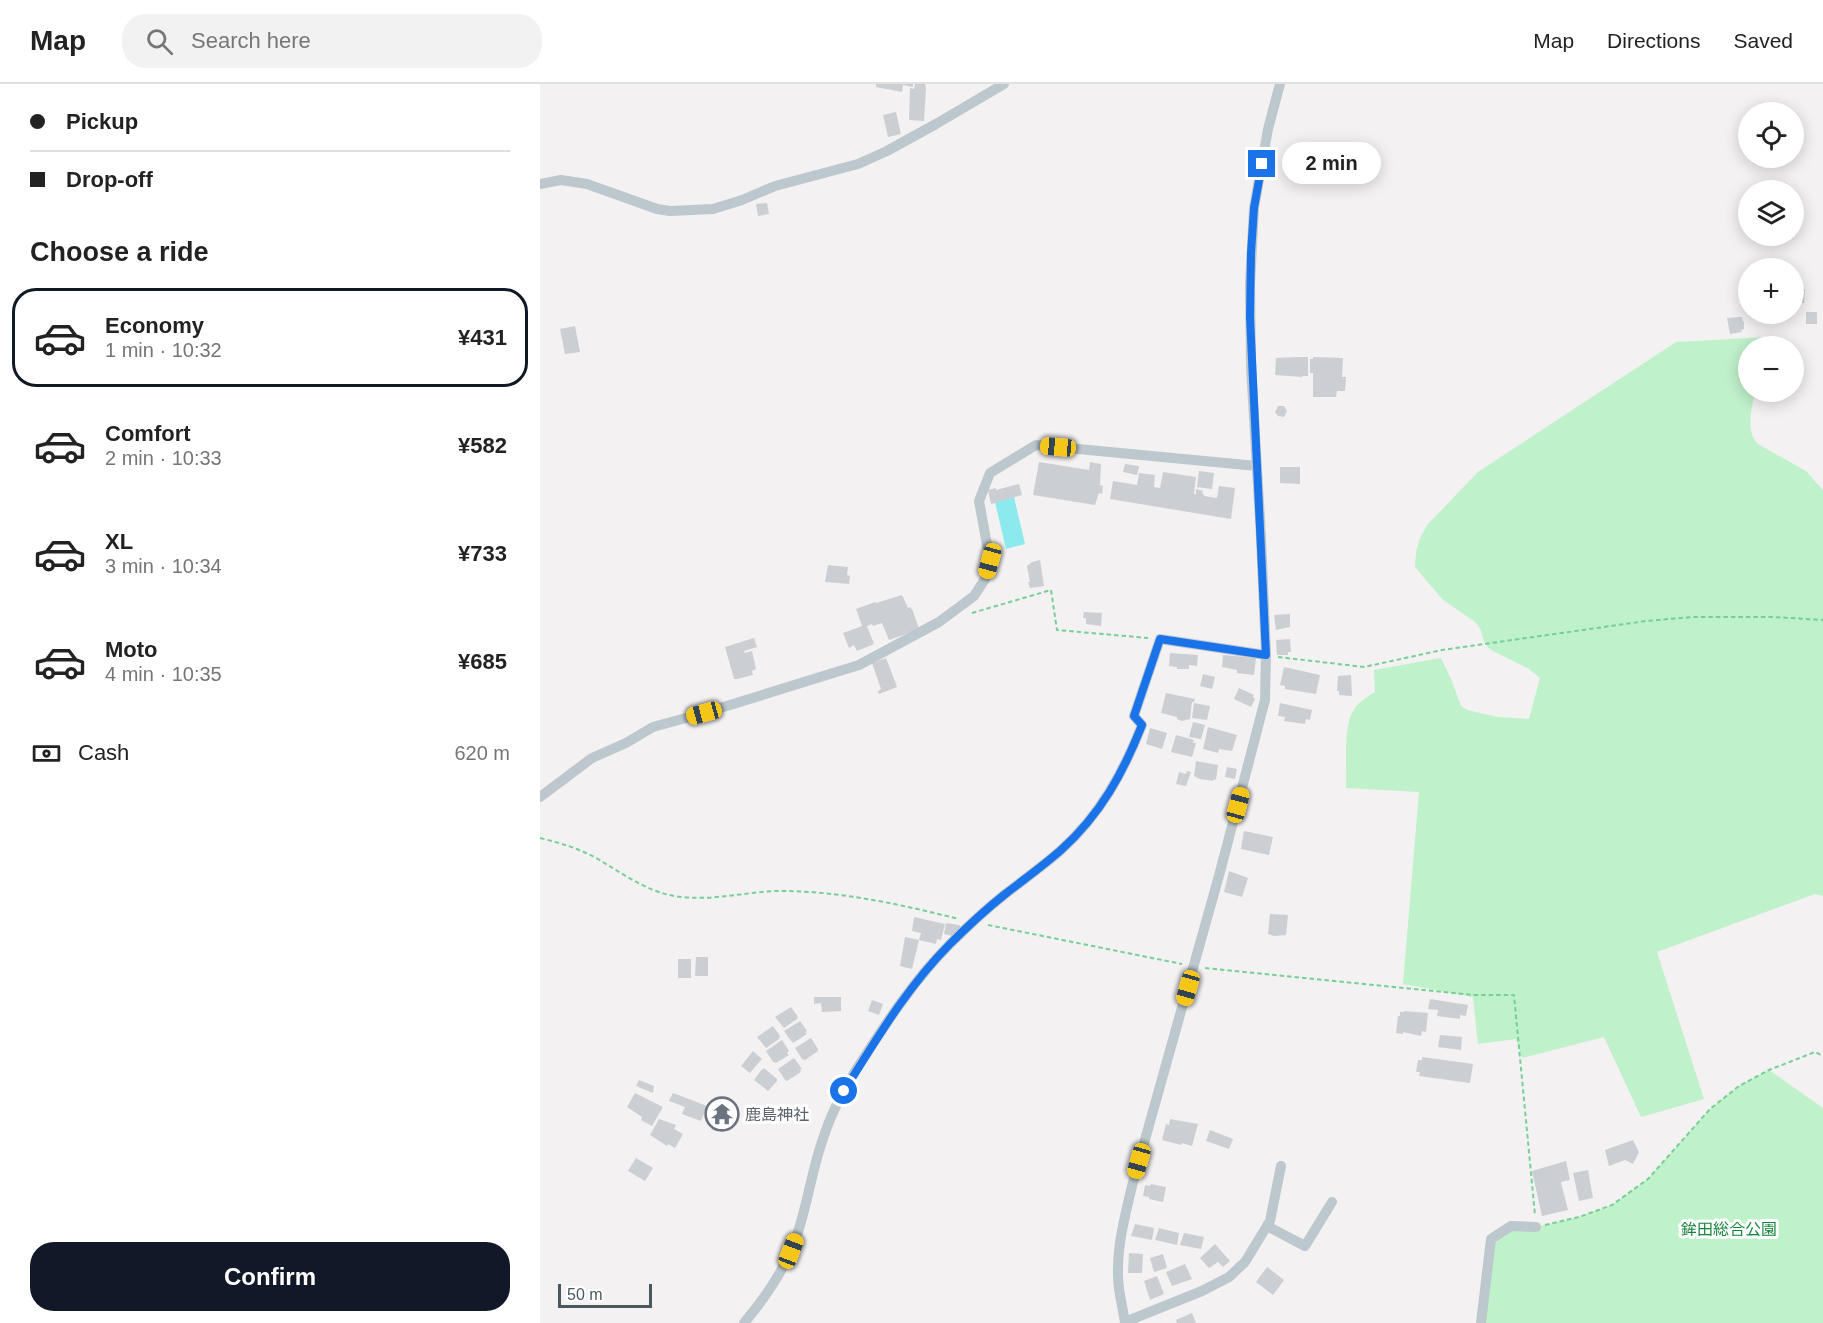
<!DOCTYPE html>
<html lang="en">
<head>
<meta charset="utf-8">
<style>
	body { margin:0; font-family:Arial,"Noto Sans JP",sans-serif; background:#f2f2f2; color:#222; height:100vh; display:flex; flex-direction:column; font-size:22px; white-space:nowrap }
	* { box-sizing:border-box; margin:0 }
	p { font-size:20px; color:#767676 }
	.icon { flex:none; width:33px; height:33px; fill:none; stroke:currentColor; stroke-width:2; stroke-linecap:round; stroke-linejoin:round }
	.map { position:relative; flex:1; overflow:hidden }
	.drawer { display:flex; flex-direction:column; background:#fff; width:540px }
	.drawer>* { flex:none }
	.hud { display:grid; align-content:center; height:132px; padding:0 30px; background:#fff }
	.buttons { position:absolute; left:1198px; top:18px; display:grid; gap:12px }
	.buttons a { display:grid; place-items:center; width:66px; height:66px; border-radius:50%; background:#fff; box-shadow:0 3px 15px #0003; font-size:30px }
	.scale { position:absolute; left:18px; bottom:15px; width:94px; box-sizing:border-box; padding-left:6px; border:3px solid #48585f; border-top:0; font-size:16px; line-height:21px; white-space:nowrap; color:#48585f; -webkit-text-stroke:4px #fff; paint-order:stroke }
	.end { position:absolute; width:27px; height:27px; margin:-14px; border:8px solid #1a73e8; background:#fff; box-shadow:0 0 0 3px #fff }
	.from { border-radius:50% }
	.bubble { position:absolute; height:42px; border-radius:21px; background:#fff; box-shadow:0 3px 15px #0003; font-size:20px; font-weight:700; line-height:42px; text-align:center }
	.car { position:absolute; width:18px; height:36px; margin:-18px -9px; border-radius:8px; box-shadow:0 0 4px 2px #0007; background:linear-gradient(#f5c518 24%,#345 0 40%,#f5c518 0 76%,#345 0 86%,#f5c518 0) }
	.hud b { display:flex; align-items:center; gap:21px; height:57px; font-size:22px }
	.hud b+b { border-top:2px solid #e0e0e0 }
	.hud i { width:15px; height:15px; background:#222 }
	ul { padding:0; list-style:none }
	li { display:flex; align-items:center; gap:18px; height:99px; margin:0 12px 9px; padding:0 18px; border:3px solid transparent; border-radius:24px }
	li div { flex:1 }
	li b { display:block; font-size:22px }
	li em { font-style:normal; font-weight:700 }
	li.current { border-color:#111827 }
	li>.icon { width:54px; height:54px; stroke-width:1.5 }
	h2 { padding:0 30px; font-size:27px; line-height:72px }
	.pay { display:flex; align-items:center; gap:15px; height:66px; padding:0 30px; font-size:22px }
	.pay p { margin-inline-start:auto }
	.primary-button { display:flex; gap:12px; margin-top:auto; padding:12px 30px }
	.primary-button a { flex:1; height:69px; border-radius:24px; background:#111827; color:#fff; font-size:24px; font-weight:700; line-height:69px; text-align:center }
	header { display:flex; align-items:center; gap:36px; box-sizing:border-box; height:84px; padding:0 30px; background:#fff; border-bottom:2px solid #e0e0e0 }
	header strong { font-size:28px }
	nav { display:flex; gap:33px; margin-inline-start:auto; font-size:21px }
	.search { width:420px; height:54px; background:#f2f2f2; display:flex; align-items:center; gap:15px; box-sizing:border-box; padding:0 21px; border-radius:24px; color:#767676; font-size:22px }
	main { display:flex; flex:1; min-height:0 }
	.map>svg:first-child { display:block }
	.green { fill:#bff1cb }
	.water { fill:#8ceaef }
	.building { fill:#cbcfd3 }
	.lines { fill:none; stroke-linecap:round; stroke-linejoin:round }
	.path { stroke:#76d095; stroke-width:2; stroke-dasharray:4.5 3; stroke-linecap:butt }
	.street { stroke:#bcc8ce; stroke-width:10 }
	.route { stroke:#1a73e8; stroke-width:8 }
	.labels { text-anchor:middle; stroke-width:6; stroke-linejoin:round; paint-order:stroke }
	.worship-label { font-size:16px; fill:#5b616d; stroke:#fff; text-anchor:start }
	.park-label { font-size:16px; fill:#15843b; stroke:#fff }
</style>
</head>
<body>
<header>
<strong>Map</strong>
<div class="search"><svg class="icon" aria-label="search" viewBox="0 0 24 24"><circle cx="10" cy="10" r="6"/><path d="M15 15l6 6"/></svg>Search here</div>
<nav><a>Map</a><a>Directions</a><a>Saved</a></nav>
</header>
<main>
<section class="drawer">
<div class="hud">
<b><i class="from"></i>Pickup</b>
<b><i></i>Drop-off</b>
</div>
<h2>Choose a ride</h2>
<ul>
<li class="current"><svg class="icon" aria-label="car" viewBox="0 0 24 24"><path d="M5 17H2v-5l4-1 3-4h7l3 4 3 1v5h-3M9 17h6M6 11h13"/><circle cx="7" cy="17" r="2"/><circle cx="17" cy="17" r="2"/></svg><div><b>Economy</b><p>1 min · 10:32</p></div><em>¥431</em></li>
<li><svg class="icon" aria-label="car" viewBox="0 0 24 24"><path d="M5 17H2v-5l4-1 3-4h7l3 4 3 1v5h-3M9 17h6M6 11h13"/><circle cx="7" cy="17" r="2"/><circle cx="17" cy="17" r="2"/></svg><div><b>Comfort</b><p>2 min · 10:33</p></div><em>¥582</em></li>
<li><svg class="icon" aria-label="car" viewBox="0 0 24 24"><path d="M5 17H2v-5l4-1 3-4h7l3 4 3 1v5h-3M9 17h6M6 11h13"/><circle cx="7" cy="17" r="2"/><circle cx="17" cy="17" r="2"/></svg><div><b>XL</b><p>3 min · 10:34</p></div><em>¥733</em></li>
<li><svg class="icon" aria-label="car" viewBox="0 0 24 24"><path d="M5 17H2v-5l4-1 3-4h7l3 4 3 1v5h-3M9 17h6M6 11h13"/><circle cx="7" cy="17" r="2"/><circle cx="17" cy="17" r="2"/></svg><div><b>Moto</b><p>4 min · 10:35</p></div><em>¥685</em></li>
</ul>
<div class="pay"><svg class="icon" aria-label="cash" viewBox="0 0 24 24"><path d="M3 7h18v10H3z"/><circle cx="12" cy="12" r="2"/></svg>Cash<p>620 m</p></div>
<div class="primary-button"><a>Confirm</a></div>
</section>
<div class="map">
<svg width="1283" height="1239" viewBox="0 0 1283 1239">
	<rect width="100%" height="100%" fill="#f3f1f1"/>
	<!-- green -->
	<path class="green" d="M1228,253L1229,262H1209V308H1215C1212,323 1205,348 1218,360L1266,387L1283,406V812L1275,810L1117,868L1164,1015L1101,1033L1064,953L982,974L976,955L938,960L933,913L863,900L879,708L806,704C807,684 803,643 813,627C818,618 827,613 835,608L834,586L901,574L911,595L921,622L927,626L958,633L989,635L1000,594L989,585L951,566L945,560L940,544L935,538L902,515L875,483L876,468L880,454L888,440L938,388L1136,258Z
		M1229,986L1283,1024V1239H941L951,1155L963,1147L996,1143L1039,1133L1072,1121L1108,1095L1170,1025L1199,1002Z"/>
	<!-- water -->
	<path class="water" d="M474,413L485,460L466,465L455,418Z"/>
	<!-- building -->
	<path class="building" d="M336,0H373V3L363,1L362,8L336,3Z
		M375,0H385L386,4L384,37L369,36L370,4L374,5Z
		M356,28L361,50L348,53L343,31Z
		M227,119L229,130L218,132L216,120Z
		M1254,205H1265L1264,219H1254Z
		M1266,228H1277V240H1266Z
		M1199,233H1202L1203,238L1204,237V245L1201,246L1202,248L1190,250L1187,234Z
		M35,242L40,268L25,270L20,245Z
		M757,273H768V292H762V293L735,291L736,274Z
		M773,273L803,274L802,293H806L805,307H797L796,313H773V289H770V275H773Z
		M738,322H744L747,327L744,333L738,332L735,328Z
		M499,378L549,386L550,378L561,380L560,401L563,402L562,410L559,409L555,421L493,411Z
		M585,380L599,382L597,391L583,388Z
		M740,383H760V400L740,399Z
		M659,387L674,389L672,405L657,403Z
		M623,388L656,393L654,410H656V405L663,407L662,410H664V412L677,414L679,402L695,404L691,435L570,415L573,397L597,401L599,389L615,391L614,403L620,404Z
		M479,400L482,411L451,420L448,406L456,404V406Z
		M500,476L504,502L490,504L488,498H490L487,482L492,478Z
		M288,481L308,483L307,491L310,492L309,500L285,498Z
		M362,511L368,524L370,523L373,527L379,545L349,556L342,539L333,542L332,540L327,542L334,560L317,567L314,561L309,564L303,549L322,542L316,525L335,518L336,519Z
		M544,528L562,529L561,542L546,540V534H543Z
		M750,530V543L736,546L734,531Z
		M214,554L217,563L204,567L205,569L212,567L216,585L212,587L213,591L197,595H194L185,563Z
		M750,555L751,568H748V571H737L736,556Z
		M630,569L658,571L657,582L649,581V585H637V583L629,582Z
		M683,571L716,574L714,591L697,589V586L682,583Z
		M346,574L357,603L339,610L338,607L341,605L332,579Z
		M744,583L780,591L776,610L745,605V602L740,601Z
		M663,590L675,593L672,605L660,602Z
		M811,591L812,612L799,611V607H797L798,592Z
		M699,604L714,611L713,613L715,615L711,623L694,615Z
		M626,609L655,615L654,618H652L650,635L642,637L637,635V633L621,629Z
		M654,619L670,622L667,636L652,634Z
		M740,619L772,626L770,636L766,635L765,640L744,637L745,633L738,632Z
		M653,638L665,641L661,655L649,653Z
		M668,643L697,651L692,667L679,665L678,669L663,665Z
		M610,644L627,649L622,665L606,660Z
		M636,651L654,656L653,659H656L652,673L631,668Z
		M656,677L678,681L676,696L674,695L673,697L660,695L654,692Z
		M687,683L697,685L695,695L685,693Z
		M647,687L651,688L646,702L636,700L639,688L646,690Z
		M704,747L733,753L729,771L701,765Z
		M689,787L708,794L702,813L684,808Z
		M730,830L748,831L746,851L734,852L728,850Z
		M374,833L405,840L401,856L397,855L396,860L379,856L381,849L372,847Z
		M406,839L419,841L424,846L417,853L404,850Z
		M365,853L379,856L372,885L360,882Z
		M156,873H168V892H155Z
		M138,875H151V894H138Z
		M274,913H301V927L282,928L281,919L274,920Z
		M890,915L928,921L926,932L920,931V935L897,932L898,926L888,925Z
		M332,916L343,920L339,931L328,927Z
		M251,923L258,933L257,935L244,944L235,933Z
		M864,927L888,929L886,948L882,947L881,952L863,948V950L856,949L858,932H860V928H864Z
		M260,937L267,947L265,948L267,950L253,959L252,957H251L244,947Z
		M233,942L240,952L239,955L226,964L217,953Z
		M900,951L922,953L921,966L898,963Z
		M271,954L278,965V967L265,976L262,975L255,964Z
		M242,956L249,967L247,969L249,971L236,979L233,978L226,967Z
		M213,967L222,975L210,989L201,982Z
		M882,973L933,980L930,999L879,992L880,988H876L878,976H882Z
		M254,974L262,985L260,986L261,988L247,997L245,996L238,985Z
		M224,984L237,995V997L228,1007L214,996L222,985L223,986Z
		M99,996L114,1002L113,1009L96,1002Z
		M95,1009L123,1023L112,1042L101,1036L102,1033L87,1023Z
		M133,1009L167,1022L161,1037L142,1030L145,1023L129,1017Z
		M173,1026L188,1034L184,1043L181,1042L178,1048L171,1045L174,1039L168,1036Z
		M119,1035L136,1041L134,1045L143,1050L135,1064L128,1060L127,1062L110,1051Z
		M630,1035L658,1040L652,1062L642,1059L641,1061L622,1056L626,1040L629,1041Z
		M670,1046L693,1055L689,1065L666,1057Z
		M1093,1056L1099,1068L1093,1080L1085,1076L1069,1082L1065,1066Z
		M96,1074L113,1084L105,1097L88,1087Z
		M1026,1077L1030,1096L1021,1098L1028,1126L1002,1132L992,1087Z
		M1048,1086L1053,1114L1039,1117L1033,1089Z
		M611,1100L626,1103L623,1118L609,1115V1113L603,1112L605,1101L610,1102Z
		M595,1140L614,1144L612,1156L591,1152Z
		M619,1144L639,1149L637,1161L615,1156Z
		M644,1149L664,1153L661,1165L640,1161Z
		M675,1160L690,1177L683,1183L678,1178L669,1184L660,1174Z
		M589,1169L603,1170L602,1189H588Z
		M623,1170L627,1184L614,1188L610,1174Z
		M645,1180L652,1195L632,1202L626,1188Z
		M727,1183L744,1196L733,1211L716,1198Z
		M617,1192L624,1210L610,1216L604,1197Z
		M652,1229L656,1239H637L636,1236Z"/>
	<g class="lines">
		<!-- path -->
		<path class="path" d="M432,529L511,506L517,546L608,554
			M738,573L824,583L902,566L1106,537L1152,533H1233L1283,536
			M0,754C20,759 38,764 56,774C84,790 109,810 142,813C177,817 212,806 247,807C305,808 363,821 419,835
			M448,841L642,880
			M665,884L934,911H974L995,1131
			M1005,1141L1039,1133L1072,1121L1108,1095L1170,1025L1199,1002L1229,986L1275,968L1283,972"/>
		<!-- street -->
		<path class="street" d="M0,100L21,96L47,100L117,125L130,127L173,125L202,116L235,102L318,80L347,67L396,40L464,0
			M0,713L52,674L86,659L113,643L164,629L319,581L399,538L434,512L445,495L450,477L439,417L450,389L496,361L717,382
			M727,1142L765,1162L792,1118
			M585,1238L662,1207L689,1193L705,1178L730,1137L741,1082
			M204,1239C225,1214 245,1185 256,1154C268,1120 272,1083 285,1049C294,1022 309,996 325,972C350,933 377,893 410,860C427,843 445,826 464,811C483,796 503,782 521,766C560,731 583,689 602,641L594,632L620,555L726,571
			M585,1239C583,1224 578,1207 578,1192C577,1161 585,1132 592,1102L680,788L725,616L726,571L721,453L711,283L710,200L714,124L728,45L740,0
			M941,1239L951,1155L971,1142L996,1143"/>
	</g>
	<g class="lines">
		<!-- route -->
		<path class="route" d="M304,1007C336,956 367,903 410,860C427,843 445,826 464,811C483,796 503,782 521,766C561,730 583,689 602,641L594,632L620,555L726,571L710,233L711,169L714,124L722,80"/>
	</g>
	<!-- icons -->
	<defs>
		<g id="temple-ring" transform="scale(1.725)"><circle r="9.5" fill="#fff" stroke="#6b7280" stroke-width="1.5"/><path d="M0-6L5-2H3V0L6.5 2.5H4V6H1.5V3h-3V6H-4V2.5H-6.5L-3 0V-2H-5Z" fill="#6b7280"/></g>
	</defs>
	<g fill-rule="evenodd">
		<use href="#temple-ring" x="182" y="1030"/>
	</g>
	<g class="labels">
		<!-- worship labels -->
		<g class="worship-label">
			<text x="205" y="1036">鹿島神社</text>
		</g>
		<!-- park labels -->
		<g class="park-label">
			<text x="1189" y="1151">鉾田総合公園</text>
		</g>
	</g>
</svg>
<div class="buttons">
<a><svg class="icon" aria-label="locate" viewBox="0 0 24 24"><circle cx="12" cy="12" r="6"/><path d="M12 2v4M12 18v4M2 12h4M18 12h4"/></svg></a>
<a><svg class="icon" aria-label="layers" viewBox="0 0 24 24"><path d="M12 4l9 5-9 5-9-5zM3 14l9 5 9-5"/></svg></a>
<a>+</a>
<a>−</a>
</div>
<div class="scale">50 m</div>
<i class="end from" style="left:304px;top:1007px"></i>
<i class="end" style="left:722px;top:80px"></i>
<div class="bubble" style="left:742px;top:58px;width:99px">2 min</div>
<i class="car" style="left:518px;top:363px;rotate:275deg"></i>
<i class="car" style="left:450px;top:477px;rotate:195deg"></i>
<i class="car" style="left:164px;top:629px;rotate:255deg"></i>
<i class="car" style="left:698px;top:721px;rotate:15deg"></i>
<i class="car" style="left:648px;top:904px;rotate:196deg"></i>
<i class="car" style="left:599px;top:1077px;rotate:196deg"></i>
<i class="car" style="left:251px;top:1167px;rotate:21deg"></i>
</div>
</main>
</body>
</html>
